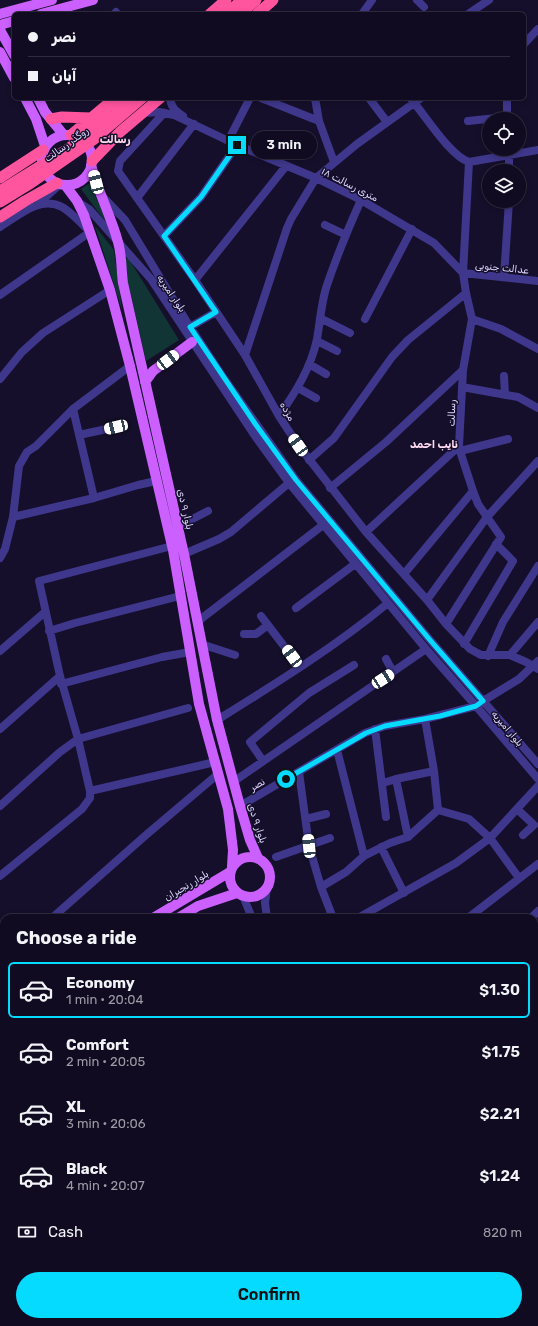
<!DOCTYPE html>
<html lang="en">
<head>
<meta charset="utf-8">
<style>
	body { margin:0; font-family:Rubik,Vazirmatn,sans-serif; background:#1e192d; color:#f1f3f6; height:100vh; display:flex; flex-direction:column; font-size:15px; white-space:nowrap }
	* { box-sizing:border-box; margin:0 }
	p { font-size:13px; color:#9c9ba5 }
	.icon { flex:none; width:22px; height:22px; fill:none; stroke:currentColor; stroke-width:2; stroke-linecap:round; stroke-linejoin:round }
	.map { position:relative; flex:1; overflow:hidden }
	.panel { position:absolute; left:0px; top:914px; width:538px; height:412px; display:flex; flex-direction:column; background:#100b20; border-radius:12px 12px 0 0; box-shadow:0 2px 6px #0003,0 0 0 1px #302b3e }
	.panel>* { flex:none }
	.hud { position:absolute; left:12px; top:12px; width:514px; height:88px; border-radius:6px; box-shadow:0 2px 6px #0003,0 0 0 1px #302b3e; display:grid; align-content:center; height:88px; padding:0 16px; background:#100b20 }
	.fabs { position:absolute; left:482px; top:112px; display:grid; gap:8px }
	.fabs a { display:grid; place-items:center; width:44px; height:44px; border-radius:50%; background:#100b20; box-shadow:0 2px 6px #0003,0 0 0 1px #302b3e; font-size:20px }
	.end { position:absolute; width:18px; height:18px; margin:-9px; border:5px solid #05daff; background:#111; box-shadow:0 0 0 2px #111 }
	.from { border-radius:50% }
	.bubble { position:absolute; height:28px; border-radius:14px; background:#100b20; box-shadow:0 2px 6px #0003,0 0 0 1px #302b3e; font-size:13px; font-weight:600; line-height:28px; text-align:center }
	.car { position:absolute; width:12px; height:24px; margin:-12px -6px; border-radius:5px; box-shadow:0 0 3px 1px #0007; background:linear-gradient(#fff 24%,#345 0 40%,#fff 0 76%,#345 0 86%,#fff 0) }
	.hud b { display:flex; align-items:center; gap:14px; height:38px; font-size:15px }
	.hud b+b { border-top:1px solid #302b3e }
	.hud i { width:10px; height:10px; background:#f1f3f6 }
	ul { padding:0; list-style:none }
	li { display:flex; align-items:center; gap:12px; height:56px; margin:0 8px 6px; padding:0 8px; border:2px solid transparent; border-radius:6px }
	li div { flex:1 }
	li b { display:block; font-size:15px }
	li em { font-style:normal; font-weight:600 }
	li.active { border-color:#05daff }
	li>.icon { width:36px; height:36px; stroke-width:1.5 }
	h2 { padding:0 16px; font-size:18px; line-height:48px }
	.pay { display:flex; align-items:center; gap:10px; height:44px; padding:0 16px; font-size:15px }
	.pay p { margin-inline-start:auto }
	.action { display:flex; gap:8px; margin-top:auto; padding:8px 16px }
	.action a { flex:1; height:46px; border-radius:24px; background:#05daff; color:#111; font-size:16px; font-weight:600; line-height:46px; text-align:center }
	.map>svg:first-child { display:block }
	.green { fill:#113535 }
	.lines { fill:none; stroke-linecap:round; stroke-linejoin:round }
	.minor { stroke:#3e378c; stroke-width:8 }
	.major { stroke:#cb60ff; stroke-width:10 }
	.highway { stroke:#ff549e; stroke-width:11 }
	.highway-bridge { stroke:#ff549e; stroke-width:11 }
	.route { stroke:#05daff; stroke-width:5 }
	.labels { text-anchor:middle; stroke-width:3; stroke-linejoin:round; paint-order:stroke }
	.street-label { font-size:10px; fill:#dfd9ff; stroke:#150f2b }
	.neighbourhood-label { font-size:11px; font-weight:bold; fill:#ffdbf0; stroke:#150f2b }
</style>
</head>
<body>
<div class="map">
<svg width="538" height="1326" viewBox="0 0 538 1326">
	<rect width="100%" height="100%" fill="#150f2b"/>
	<!-- green -->
	<path class="green" d="M90,183L108,225L81,189Z
		M95,226L114,250L122,310Z
		M124,258L129,259L179,340L146,361L131,295L121,263Z"/>
	<g class="lines">
		<!-- minor -->
		<path class="minor" d="M417,0L424,7
			M114,14L116,12
			M362,14L372,0
			M468,14L489,0
			M524,44L538,29
			M170,98C171,108 176,111 183,116
			M261,98L319,121
			M315,98L319,121L334,162
			M369,98L387,122
			M411,99C425,115 450,156 469,162L538,150
			M144,113L159,112L174,115L237,145L316,178L361,200L434,243L463,273
			M164,113L120,161L118,171L195,280L245,355L279,416L298,445L366,532L427,600L446,624L470,649L481,655H510L526,662L538,669
			M507,119V98
			M468,121L506,117
			M228,141L250,98
			M509,150V171
			M104,198L125,220L190,327L223,377L296,480L430,640L538,764
			M137,198L194,124
			M78,202L89,209L151,279L255,436L289,483L426,649L476,706L538,779
			M38,204L58,186
			M325,225L346,235
			M0,227C18,216 40,195 62,207C71,212 82,224 90,232L0,295
			M164,236L201,197L237,145
			M463,273L538,281
			M504,277L509,201
			M195,280L286,166
			M320,318L350,333
			M365,319L412,229
			M472,319L501,329L538,349
			M190,327L216,312
			M317,341L337,351
			M245,355L287,228L291,219L316,178L357,144L421,98
			M309,364L326,374
			M504,376L505,395
			M0,379L22,352L43,333L110,290
			M462,387L518,397L538,408
			M298,388L316,398
			M73,409L94,498
			M279,416C295,393 311,368 317,339C320,322 321,305 326,288C336,258 348,229 361,200
			M79,435L116,427
			M460,451L508,439
			M309,460L334,438L392,357L408,340L466,293
			M330,488L386,442L463,370
			M13,517L94,498L138,485L156,481
			M177,527L208,511
			M366,532L459,446
			M184,554L219,539L231,532L289,483
			M0,558L5,549L13,517L19,466L27,452L36,446L73,409L130,366
			M404,574L473,491
			M427,600L487,517L538,461
			M296,608L355,564
			M261,616L300,667
			M197,622L323,525
			M446,624L501,537L478,504L473,491L460,451L459,446L463,370L472,319L466,293L463,273L469,162
			M49,631L75,623L180,596
			M244,634H256L268,625
			M201,644L235,655
			M464,644L513,561L496,544
			M0,651L45,612
			M510,655L538,622
			M488,656L503,622L538,566
			M386,659L393,672
			M61,684L162,657L190,652
			M425,719L434,771L438,810
			M217,720C275,684 335,647 388,603
			M0,729L60,676
			M375,729L386,817
			M337,750L364,856
			M263,761L250,742L309,693L354,665
			M299,772L309,846L321,887L333,918
			M396,779L408,837
			M233,782L426,649
			M383,783L396,779L434,771
			M90,791L215,762
			M0,806L60,752L78,739L188,708
			M240,806L365,733L385,726L425,719L476,706L483,701L519,679L538,661
			M517,809L534,825L523,835
			M438,810L469,819L490,838L519,878
			M306,819L326,814
			M381,847L404,893
			M276,857L330,838
			M0,876L82,809L90,798V791L78,739L60,676L39,581L172,546
			M321,887L346,872L364,856L390,843L408,837L438,810
			M243,896L252,918
			M52,918L146,835L218,774
			M267,918L265,903L267,887
			M358,918L456,863L490,838L538,786
			M468,918L538,864
			M531,918L538,911
			M0,965L4,961
			M534,971L538,967
			M534,1029L538,1025
			M534,1066L538,1063
			M0,1113L4,1109
			M534,1113L538,1119
			M0,1127L4,1128
			M534,1163L538,1162
			M0,1182L4,1181
			M534,1228L538,1227
			M0,1243L4,1242
			M534,1281L538,1280
			M34,1322L35,1326
			M112,1322V1326
			M248,1322L249,1326
			M343,1322L344,1326
			M354,1322L355,1326
			M422,1322L423,1326
			M509,1322V1326
			M64,1326L73,1322
			M135,1326L151,1322
			M297,1326L313,1322"/>
		<!-- major -->
		<path class="major" d="M0,14L52,0
			M41,14L93,0
			M0,25L14,21
			M0,30L14,55
			M0,52L14,78
			M25,98L36,119L45,146
			M38,98L45,112L63,134
			M42 160a25 25 0 1 1 50 0a25 25 0 1 1-50 0Z
			M91,165C98,192 111,216 118,242C122,255 121,269 123,283L184,554L217,720L240,806L250,840L258,858
			M65,185L77,201L84,215L110,290L130,366L173,550L199,704L228,809L233,850L232,866
			M145,382L153,371L192,342
			M230 877a20 20 0 1 1 40 0a20 20 0 1 1-40 0Z
			M153,918L230,872
			M178,918L198,906L237,893
			M0,1009L4,1006
			M0,1024L4,1021"/>
		<!-- highway -->
		<path class="highway" d="M210,14L226,0
			M226,14L242,0
			M240,14L256,0
			M257,14L273,0
			M51,119L62,117L91,118
			M71,135L115,98
			M92,161L120,132L160,98
			M0,178L43,150
			M0,217L25,201L57,183"/>
		<!-- highway-bridge -->
		<path class="highway-bridge" d="M0,191L68,149L88,134L129,98
			M0,202L31,183L93,140L142,98"/>
	</g>
	<g class="lines">
		<!-- route -->
		<path class="route" d="M237,145L201,197L164,236L216,312L190,327L256,425L296,480L430,640L483,701L476,706L440,716L385,726L366,733L286,779"/>
	</g>
	<g class="labels">
		<!-- street labels -->
		<g class="street-label">
			<text transform="translate(66 144) rotate(-36)" y="4">روگذر رسالت</text>
			<text transform="translate(350 184) rotate(27)" y="4">۱۸ متری رسالت</text>
			<text transform="translate(502 267) rotate(6)" y="4">عدالت جنوبی</text>
			<text transform="translate(172 293) rotate(56)" y="4">بلوار امیریه</text>
			<text transform="translate(288 411) rotate(60)" y="4">مژده</text>
			<text transform="translate(451 413) rotate(-88)" y="4">رسالت</text>
			<text transform="translate(186 509) rotate(77)" y="4">بلوار ۹ دی</text>
			<text transform="translate(508 728) rotate(50)" y="4">بلوار امیریه</text>
			<text transform="translate(257 784) rotate(-30)" y="4">نصر</text>
			<text transform="translate(258 823) rotate(72)" y="4">بلوار ۹ دی</text>
			<text transform="translate(186 885) rotate(-31)" y="4">بلوار رنجبران</text>
		</g>
		<!-- neighbourhood labels -->
		<g class="neighbourhood-label">
			<text x="115" y="143">رسالت</text>
			<text x="434" y="448">نایب احمد</text>
		</g>
	</g>
</svg>
<div class="fabs">
<a><svg class="icon" aria-label="locate" viewBox="0 0 24 24"><circle cx="12" cy="12" r="6"/><path d="M12 2v4M12 18v4M2 12h4M18 12h4"/></svg></a>
<a><svg class="icon" aria-label="layers" viewBox="0 0 24 24"><path d="M12 4l9 5-9 5-9-5zM3 14l9 5 9-5"/></svg></a>
</div>
<i class="end from" style="left:286px;top:779px"></i>
<i class="end" style="left:237px;top:145px"></i>
<div class="bubble" style="left:251px;top:131px;width:66px">3 min</div>
<i class="car" style="left:96px;top:182px;rotate:346deg"></i>
<i class="car" style="left:168px;top:360px;rotate:53deg"></i>
<i class="car" style="left:116px;top:427px;rotate:257deg"></i>
<i class="car" style="left:298px;top:445px;rotate:325deg"></i>
<i class="car" style="left:292px;top:656px;rotate:323deg"></i>
<i class="car" style="left:383px;top:679px;rotate:57deg"></i>
<i class="car" style="left:309px;top:846px;rotate:354deg"></i>
<div class="hud">
<b><i class="from"></i>نصر</b>
<b><i></i>آبان</b>
</div>
<section class="panel">
<h2>Choose a ride</h2>
<ul>
<li class="active"><svg class="icon" aria-label="car" viewBox="0 0 24 24"><path d="M5 17H2v-5l4-1 3-4h7l3 4 3 1v5h-3M9 17h6M6 11h13"/><circle cx="7" cy="17" r="2"/><circle cx="17" cy="17" r="2"/></svg><div><b>Economy</b><p>1 min · 20:04</p></div><em>$1.30</em></li>
<li><svg class="icon" aria-label="car" viewBox="0 0 24 24"><path d="M5 17H2v-5l4-1 3-4h7l3 4 3 1v5h-3M9 17h6M6 11h13"/><circle cx="7" cy="17" r="2"/><circle cx="17" cy="17" r="2"/></svg><div><b>Comfort</b><p>2 min · 20:05</p></div><em>$1.75</em></li>
<li><svg class="icon" aria-label="car" viewBox="0 0 24 24"><path d="M5 17H2v-5l4-1 3-4h7l3 4 3 1v5h-3M9 17h6M6 11h13"/><circle cx="7" cy="17" r="2"/><circle cx="17" cy="17" r="2"/></svg><div><b>XL</b><p>3 min · 20:06</p></div><em>$2.21</em></li>
<li><svg class="icon" aria-label="car" viewBox="0 0 24 24"><path d="M5 17H2v-5l4-1 3-4h7l3 4 3 1v5h-3M9 17h6M6 11h13"/><circle cx="7" cy="17" r="2"/><circle cx="17" cy="17" r="2"/></svg><div><b>Black</b><p>4 min · 20:07</p></div><em>$1.24</em></li>
</ul>
<div class="pay"><svg class="icon" aria-label="cash" viewBox="0 0 24 24"><path d="M3 7h18v10H3z"/><circle cx="12" cy="12" r="2"/></svg>Cash<p>820 m</p></div>
<div class="action"><a>Confirm</a></div>
</section>
</div>
</body>
</html>
